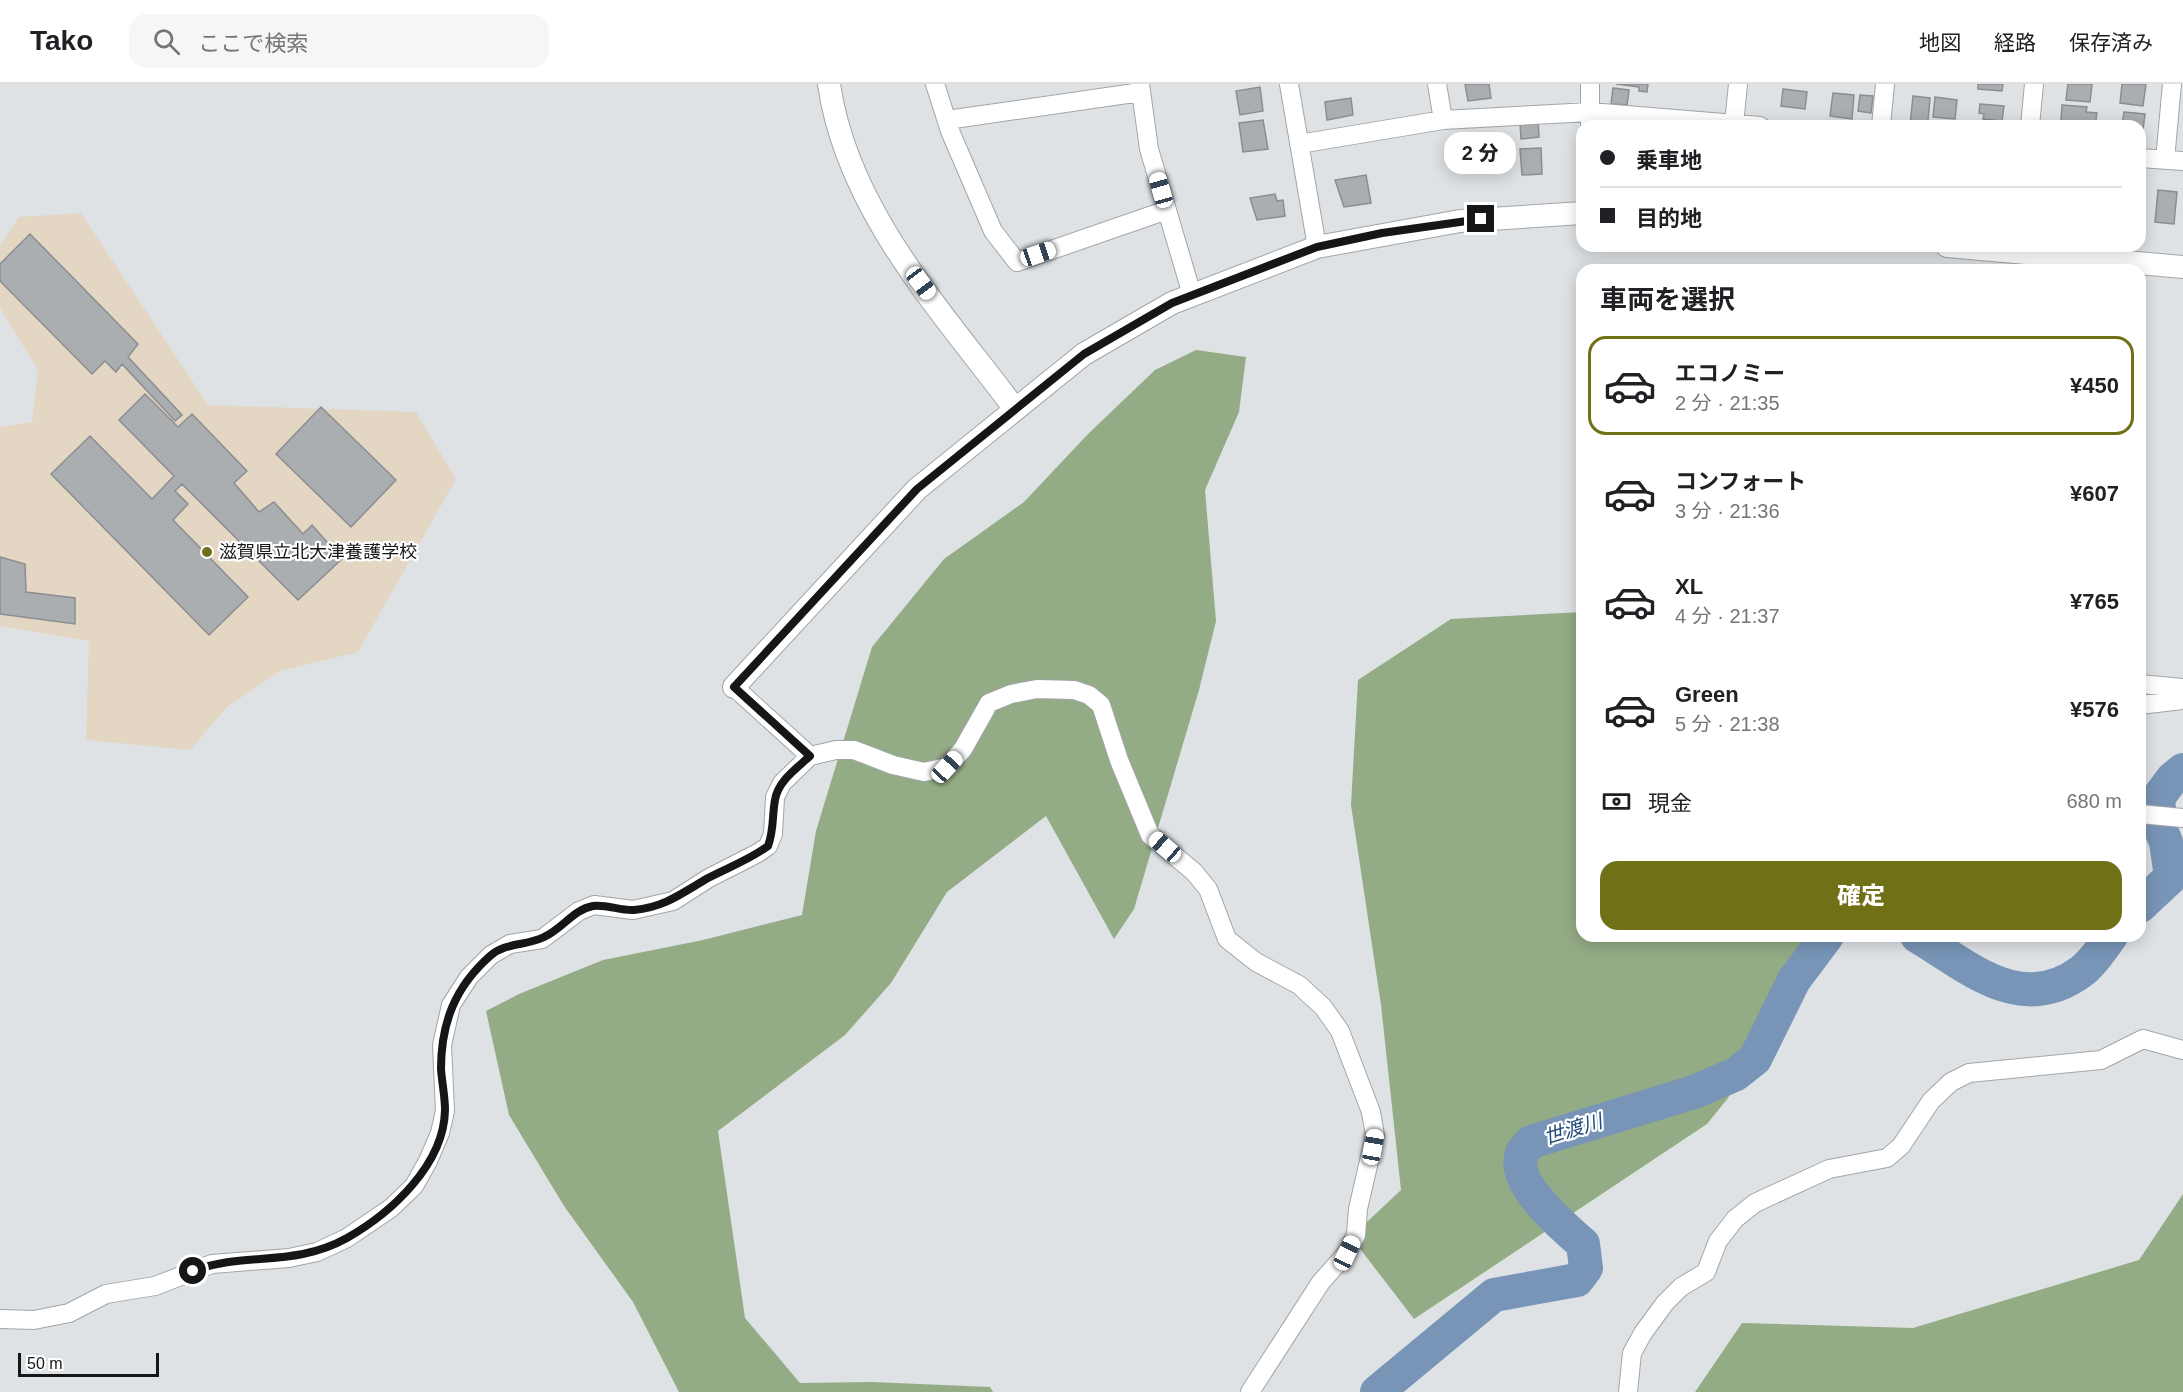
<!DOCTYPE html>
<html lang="ja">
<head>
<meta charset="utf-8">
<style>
	body { margin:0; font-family:Arial,"Noto Sans JP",sans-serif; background:#f6f6f6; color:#202124; height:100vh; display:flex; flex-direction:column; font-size:22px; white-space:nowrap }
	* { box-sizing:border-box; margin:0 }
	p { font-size:20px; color:#757577 }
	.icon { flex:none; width:33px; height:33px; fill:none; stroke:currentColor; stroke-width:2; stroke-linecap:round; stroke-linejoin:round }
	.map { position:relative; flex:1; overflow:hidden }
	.details { position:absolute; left:1576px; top:180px; width:570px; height:678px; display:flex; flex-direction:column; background:#fff; border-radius:18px; box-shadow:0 3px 15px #0003 }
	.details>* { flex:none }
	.banner { position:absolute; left:1576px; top:36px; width:570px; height:132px; border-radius:18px; box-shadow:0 3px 15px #0003; display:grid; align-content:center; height:132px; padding:0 24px; background:#fff }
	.scale { position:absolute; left:18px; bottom:15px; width:141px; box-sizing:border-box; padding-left:6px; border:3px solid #141617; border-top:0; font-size:16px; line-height:21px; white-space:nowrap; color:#141617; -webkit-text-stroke:4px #fff; paint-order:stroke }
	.end { position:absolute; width:27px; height:27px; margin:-14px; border:8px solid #141617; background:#fff; box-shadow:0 0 0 3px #fff }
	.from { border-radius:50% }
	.bubble { position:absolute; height:42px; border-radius:18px; background:#fff; box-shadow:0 3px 15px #0003; font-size:20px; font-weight:800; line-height:42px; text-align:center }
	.car { position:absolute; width:18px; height:36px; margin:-18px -9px; border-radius:8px; box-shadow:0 0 4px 2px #0007; background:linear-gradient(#fff 24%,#345 0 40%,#fff 0 76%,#345 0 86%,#fff 0) }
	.banner b { display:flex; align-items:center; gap:21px; height:57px; font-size:22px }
	.banner b+b { border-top:2px solid #e0e0e0 }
	.banner i { width:15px; height:15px; background:#202124 }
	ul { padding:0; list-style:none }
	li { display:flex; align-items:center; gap:18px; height:99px; margin:0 12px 9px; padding:0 12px; border:3px solid transparent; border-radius:18px }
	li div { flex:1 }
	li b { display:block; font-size:22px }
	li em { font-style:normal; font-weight:800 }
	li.on { border-color:#707116 }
	li>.icon { width:54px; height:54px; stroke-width:1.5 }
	h2 { padding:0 24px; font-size:27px; line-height:72px }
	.pay { display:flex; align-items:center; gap:15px; height:66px; padding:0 24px; font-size:22px }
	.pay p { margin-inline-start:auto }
	.action { display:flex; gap:12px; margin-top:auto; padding:12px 24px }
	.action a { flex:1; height:69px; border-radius:18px; background:#707116; color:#fff; font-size:24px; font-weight:800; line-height:69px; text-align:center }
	header { display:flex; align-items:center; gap:36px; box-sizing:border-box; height:84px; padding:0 30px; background:#fff; border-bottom:2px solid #e0e0e0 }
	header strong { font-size:28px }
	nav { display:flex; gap:33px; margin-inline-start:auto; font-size:21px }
	.search { width:420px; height:54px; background:#f6f6f6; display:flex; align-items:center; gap:15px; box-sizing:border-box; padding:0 21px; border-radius:18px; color:#757577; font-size:22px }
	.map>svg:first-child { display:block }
	.education { fill:#e3d6c2 }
	.forest { fill:#94ac85 }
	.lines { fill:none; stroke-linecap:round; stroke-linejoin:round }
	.river { stroke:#7895b7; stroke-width:34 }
	.building { fill:#abaeb1; stroke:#8b8d91; stroke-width:1.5 }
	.minor-casing { stroke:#a2a5a8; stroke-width:20 }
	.tertiary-casing { stroke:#a2a5a8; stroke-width:24 }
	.minor { stroke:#fff; stroke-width:18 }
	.tertiary { stroke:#fff; stroke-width:22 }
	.route { stroke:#141617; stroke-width:8 }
	.poi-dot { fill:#707116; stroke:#fff; stroke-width:2 }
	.labels { text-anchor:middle; stroke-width:4.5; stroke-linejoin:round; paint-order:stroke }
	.poi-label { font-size:18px; fill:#141617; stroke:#fff; text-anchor:start }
	.water-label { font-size:20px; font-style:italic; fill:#224a79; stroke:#fff }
</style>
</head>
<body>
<header>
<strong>Tako</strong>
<div class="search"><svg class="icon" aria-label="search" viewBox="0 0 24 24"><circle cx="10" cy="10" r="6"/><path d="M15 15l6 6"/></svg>ここで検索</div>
<nav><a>地図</a><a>経路</a><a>保存済み</a></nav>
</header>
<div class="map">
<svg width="2183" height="1308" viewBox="0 0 2183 1308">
	<rect width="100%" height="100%" fill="#dee2e5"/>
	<!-- education -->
	<path class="education" d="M81,129L208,321L416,328L456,395L358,568L280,587L227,623L190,666L86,656L89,557L0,542V343L32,338L38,286L0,224V162L19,133Z"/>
	<!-- forest -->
	<path class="forest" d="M1196,266L1246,273L1239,328L1205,406L1216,537L1199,606L1134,825L1114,855L1046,732L947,808L891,899L845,951L718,1047L745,1234L800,1299L872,1298L990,1303L993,1308H679L633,1218L564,1122L509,1031L486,927L519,910L603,876L703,856L802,831L816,747L872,563L944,475L1024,418L1088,350L1155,286Z
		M1582,528V852H1811L1728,1014L1707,1040L1414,1235L1351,1153L1401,1106L1381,921L1351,721L1358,596L1451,535Z
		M2183,1110V1308H1695L1742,1239L1913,1244L2139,1176Z"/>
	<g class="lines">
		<!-- river -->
		<path class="river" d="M2140,822L2171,793L2166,758L2161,746L2158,714L2172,695L2183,686
			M1917,852C1968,882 2021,933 2082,887C2094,878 2102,864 2111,852
			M1377,1308L1494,1211L1577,1196L1586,1184L1583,1160C1564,1143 1510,1099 1522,1069C1524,1065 1529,1061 1531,1058L1694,1008L1736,990L1755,975L1794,896L1827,852"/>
	</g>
	<!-- building -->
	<path class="building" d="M1465,0H1489L1491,14L1468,17Z
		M1616,0H1648L1647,8L1639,7V3Z
		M1978,0H2003L2002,7L1978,5Z
		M2068,0H2092L2090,18L2066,16Z
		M2122,0H2146L2143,22L2120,19Z
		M1260,3L1263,27L1240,31L1236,7Z
		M1613,4L1629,6L1627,21L1611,20Z
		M1783,5L1807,8L1805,25L1781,22Z
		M1833,9L1854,11L1852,35L1830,32Z
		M1860,11L1873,12L1871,29L1858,27Z
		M1913,12L1930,14L1928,37H1924V42L1910,41Z
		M1935,13L1957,16L1955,35L1933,33Z
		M1351,14L1353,31L1327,36L1325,18Z
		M1980,20L2004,22L2002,37L1983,35L1984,30L1979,29Z
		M2062,21L2087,23L2086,28L2097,29L2095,42H2066V38L2061,37Z
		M2124,28L2145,30L2142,54L2140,42H2122Z
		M1263,36L1268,65L1243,68L1239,39Z
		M1538,37L1539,53L1521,55L1520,39Z
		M1541,64L1542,90L1522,91L1520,65Z
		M1366,91L1371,119L1344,123L1335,96Z
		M2158,106L2177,108L2174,140L2155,138Z
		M1275,110L1277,117L1283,116L1285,132L1257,136L1250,114Z
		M30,150L138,260L128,273L182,331L175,337L122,280L116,288L105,277L92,290L0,197V180Z
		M145,310L178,343L192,330L247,387L234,399L259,428L274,418L303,450L312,441L342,475L298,516L182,400L175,407L188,420L173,436L248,513L209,551L51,390L90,352L152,415L174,392L119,336Z
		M321,323L396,396L351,443L276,370Z
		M0,473L25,480L26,508L75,514V540L0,530Z"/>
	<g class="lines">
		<!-- minor casing -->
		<g class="minor-casing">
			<path id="minor" d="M935,0L950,47L993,147L1017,178L1167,126
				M1140,0L1149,65L1192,211
				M1289,0L1317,163
				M1437,0L1443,36
				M1590,0V42
				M947,36L1141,8
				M1734,40L1738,0
				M1881,42L1885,0
				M2030,42L2034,0
				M1299,60L1443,36L1590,28L1760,42
				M2140,74L2183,77
				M2165,76L2172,0
				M2140,600L2183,604
				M734,603L810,672
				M2140,621L2183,616
				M2140,730L2183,734
				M0,1235L34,1236L69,1229L106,1210L155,1202L212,1180L289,1174L317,1168L347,1154L391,1124L414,1102L428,1077L440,1049L445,1027L442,961L451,921L469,893L491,871L510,860L542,855L579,827L594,821L633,826L673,817L709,794L758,769L768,762L773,750L775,713L782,699L810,672L836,666H854L893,681L924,688L947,683L963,665L989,619L1011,610L1037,605L1074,606L1089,611L1101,621L1119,676L1150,751L1194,788L1208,805L1227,855L1256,878L1299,901L1323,923L1340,947L1371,1028L1375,1051L1358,1125L1356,1151L1347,1169L1321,1198L1250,1308
				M1628,1308L1632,1269L1643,1249L1665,1219L1681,1203L1706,1188L1718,1157L1735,1135L1755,1119L1829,1085L1887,1074L1901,1062L1931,1017L1951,998L1969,989L2101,976L2143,955L2183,966"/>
		</g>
		<!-- tertiary casing -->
		<g class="tertiary-casing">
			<path id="tertiary" d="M829,0C847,126 941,226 1015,325
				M1947,162L2183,183
				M734,603L917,405L1084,270L1172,219L1317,163L1460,137L1582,129"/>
		</g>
		<!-- minor -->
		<use href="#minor" class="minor"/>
		<!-- tertiary -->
		<use href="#tertiary" class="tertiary"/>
	</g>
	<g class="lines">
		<!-- route -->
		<path class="route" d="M193,1187C245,1167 293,1184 347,1154C391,1129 444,1081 445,1026C445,1012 442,999 441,985C441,939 455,903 490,872C506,858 526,862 544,853C562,845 574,825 593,822C606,820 621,827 634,826C665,823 682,809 708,794C729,783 749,776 768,762C774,746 772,732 775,716C778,697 797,684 810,672L734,603L917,405L1084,270L1172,219L1317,163L1382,149L1481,135"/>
	</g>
	<!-- markers -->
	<circle class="poi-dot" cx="207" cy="468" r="6"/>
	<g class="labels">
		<!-- poi labels -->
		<g class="poi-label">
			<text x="219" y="474">滋賀県立北大津養護学校</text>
		</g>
		<!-- water labels -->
		<g class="water-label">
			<text transform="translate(1573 1045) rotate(-17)" y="7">世渡川</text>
		</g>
	</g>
</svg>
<div class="scale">50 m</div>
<i class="end from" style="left:193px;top:1187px"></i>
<i class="end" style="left:1481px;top:135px"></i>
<div class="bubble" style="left:1444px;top:48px;width:72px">2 分</div>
<i class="car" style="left:1161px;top:106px;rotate:344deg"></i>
<i class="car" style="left:1038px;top:170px;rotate:71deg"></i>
<i class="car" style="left:921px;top:199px;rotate:143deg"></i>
<i class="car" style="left:947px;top:683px;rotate:43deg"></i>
<i class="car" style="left:1165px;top:763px;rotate:311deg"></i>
<i class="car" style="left:1373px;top:1063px;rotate:10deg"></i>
<i class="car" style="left:1347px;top:1169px;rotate:25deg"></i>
<div class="banner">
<b><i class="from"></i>乗車地</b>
<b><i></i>目的地</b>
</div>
<section class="details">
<h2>車両を選択</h2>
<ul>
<li class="on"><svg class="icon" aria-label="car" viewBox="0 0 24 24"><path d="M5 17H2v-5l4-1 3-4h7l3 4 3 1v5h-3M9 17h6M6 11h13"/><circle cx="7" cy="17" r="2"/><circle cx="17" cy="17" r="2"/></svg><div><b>エコノミー</b><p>2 分 · 21:35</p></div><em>¥450</em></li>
<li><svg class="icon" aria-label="car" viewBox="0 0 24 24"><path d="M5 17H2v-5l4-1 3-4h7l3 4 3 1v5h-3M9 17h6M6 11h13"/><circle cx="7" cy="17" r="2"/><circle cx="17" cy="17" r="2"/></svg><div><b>コンフォート</b><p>3 分 · 21:36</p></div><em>¥607</em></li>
<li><svg class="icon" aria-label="car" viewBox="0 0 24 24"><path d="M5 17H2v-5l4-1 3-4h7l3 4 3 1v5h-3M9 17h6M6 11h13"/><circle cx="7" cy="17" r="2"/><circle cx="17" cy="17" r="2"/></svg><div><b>XL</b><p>4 分 · 21:37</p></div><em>¥765</em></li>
<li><svg class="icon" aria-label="car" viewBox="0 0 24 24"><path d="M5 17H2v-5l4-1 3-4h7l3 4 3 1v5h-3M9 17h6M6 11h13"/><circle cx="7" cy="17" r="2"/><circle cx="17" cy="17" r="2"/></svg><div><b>Green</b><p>5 分 · 21:38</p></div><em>¥576</em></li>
</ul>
<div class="pay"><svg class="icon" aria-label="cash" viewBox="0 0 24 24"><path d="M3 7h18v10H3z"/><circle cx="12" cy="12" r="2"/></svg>現金<p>680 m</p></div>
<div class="action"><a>確定</a></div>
</section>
</div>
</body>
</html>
